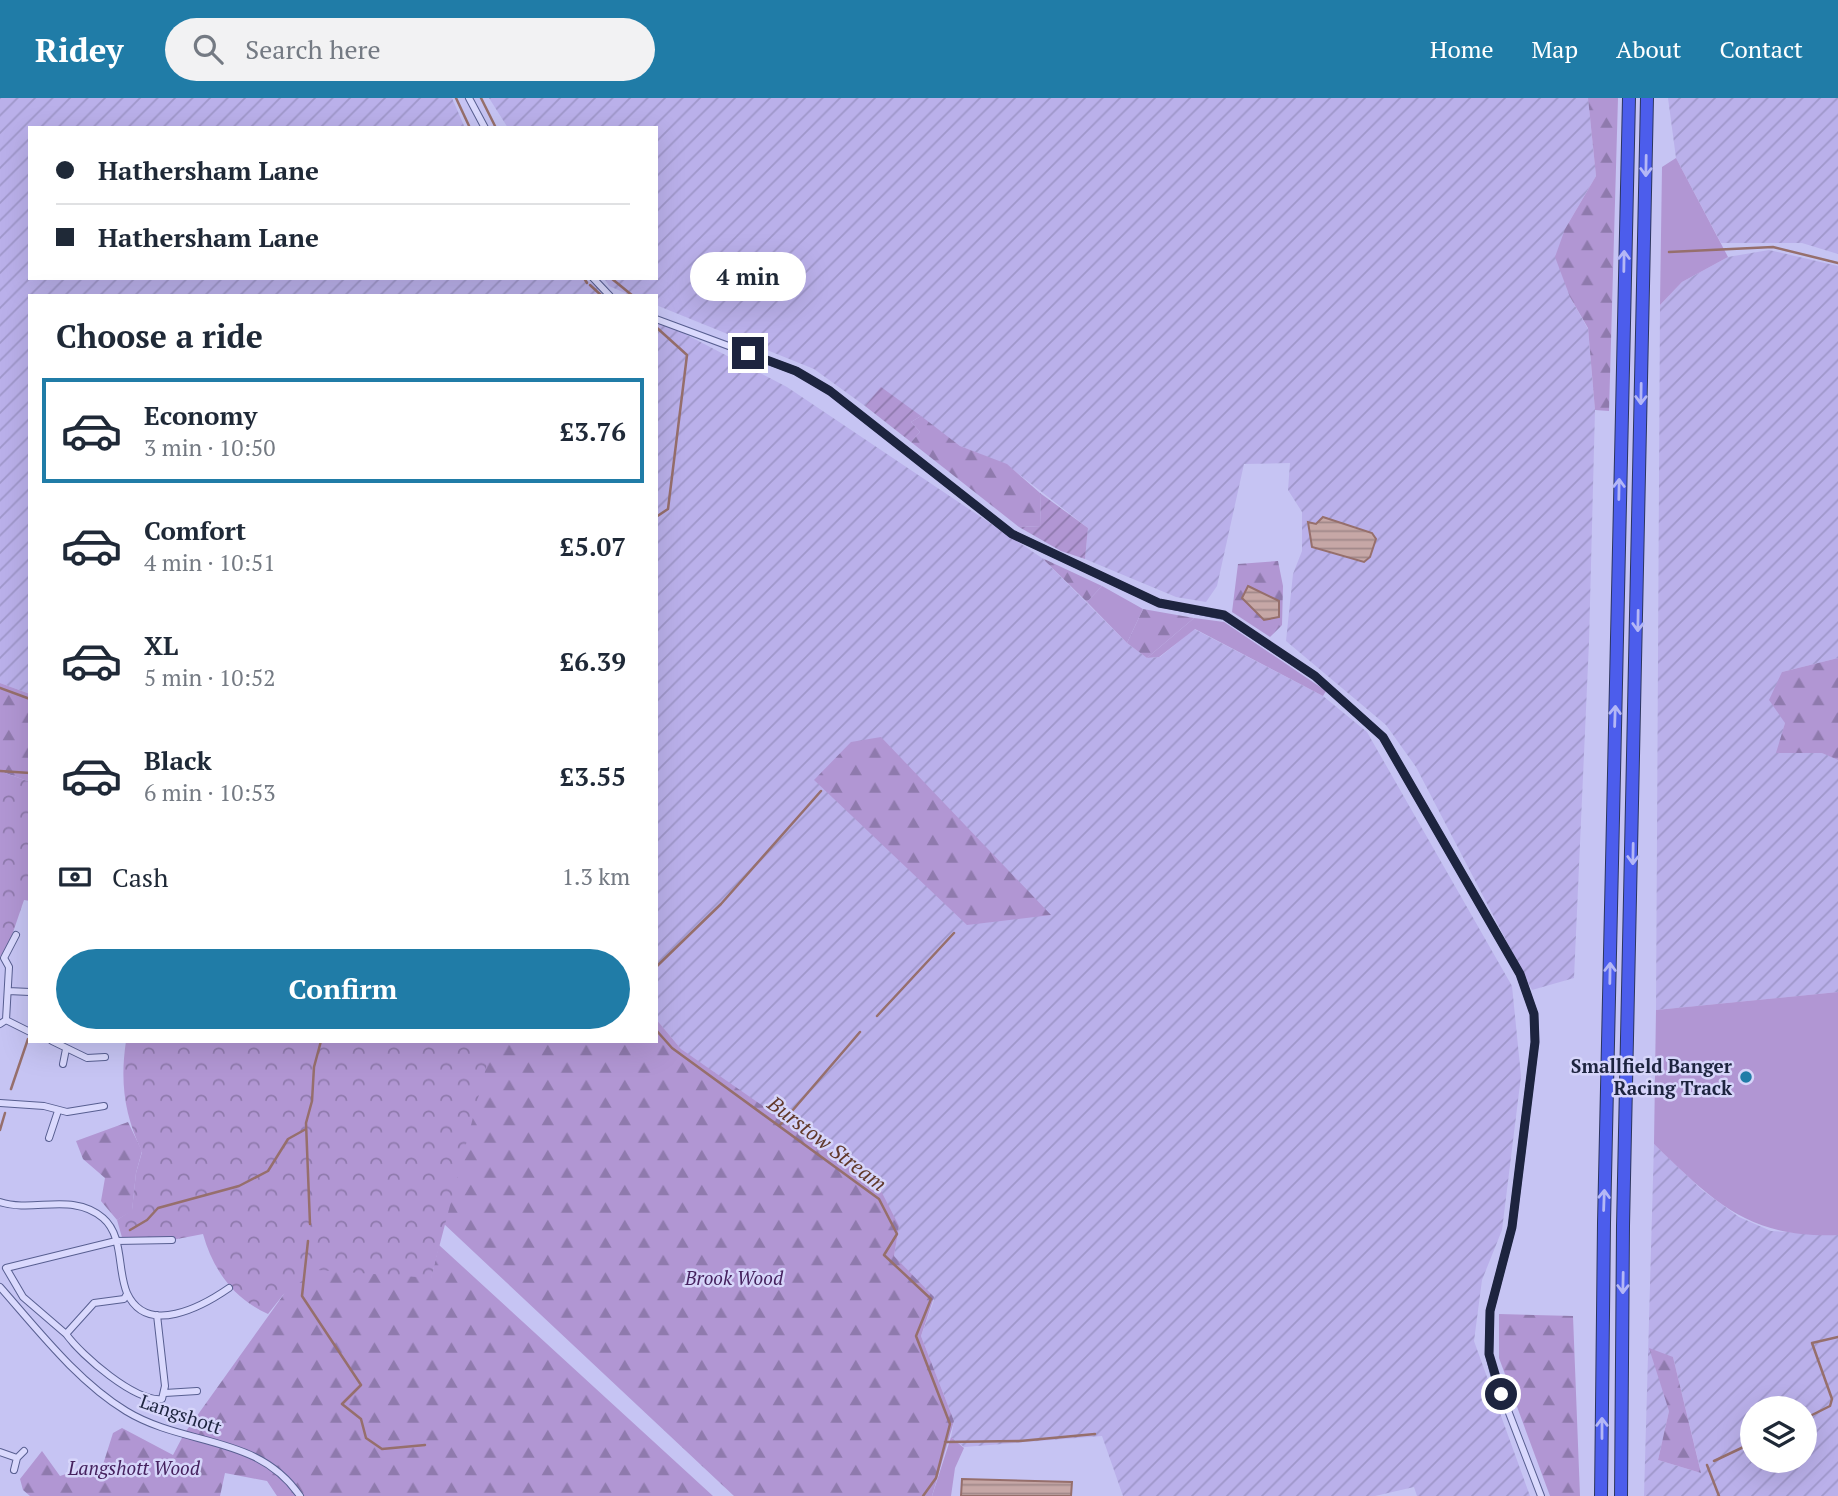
<!DOCTYPE html>
<html lang="en">
<head>
<meta charset="utf-8">
<style>
	body { margin:0; font-family:"PT Serif",serif; background:#f2f2f3; color:#1f2937; height:100vh; display:flex; flex-direction:column; font-size:26px; white-space:nowrap }
	* { box-sizing:border-box; margin:0 }
	p { font-size:23px; color:#747a83 }
	.icon { flex:none; width:38px; height:38px; fill:none; stroke:currentColor; stroke-width:2; stroke-linecap:round; stroke-linejoin:round }
	.map { position:relative; flex:1; overflow:hidden }
	.drawer { position:absolute; left:28px; top:196px; width:630px; height:749px; display:flex; flex-direction:column; background:#fff; border-radius:0px; box-shadow:0 7px 28px #0002 }
	.drawer>* { flex:none }
	.hud { position:absolute; left:28px; top:28px; width:630px; height:154px; border-radius:0px; box-shadow:0 7px 28px #0002; display:grid; align-content:center; height:154px; padding:0 28px; background:#fff }
	.tools { position:absolute; left:1740px; top:1298px; display:grid; gap:14px }
	.tools a { display:grid; place-items:center; width:77px; height:77px; border-radius:50%; background:#fff; box-shadow:0 7px 28px #0002; font-size:35px }
	.end { position:absolute; width:32px; height:32px; margin:-16px; border:9px solid #1d243f; background:#fff; box-shadow:0 0 0 4px #fff }
	.from { border-radius:50% }
	.bubble { position:absolute; height:49px; border-radius:24px; background:#fff; box-shadow:0 7px 28px #0002; font-size:23px; font-weight:800; line-height:49px; text-align:center }
	.hud b { display:flex; align-items:center; gap:24px; height:66px; font-size:26px }
	.hud b+b { border-top:2px solid #e0e1e3 }
	.hud i { width:18px; height:18px; background:#1f2937 }
	ul { padding:0; list-style:none }
	li { display:flex; align-items:center; gap:21px; height:105px; margin:0 14px 10px; padding:0 14px; border:4px solid transparent; border-radius:0px }
	li div { flex:1 }
	li b { display:block; font-size:26px }
	li em { font-style:normal; font-weight:800 }
	li.selected { border-color:#207ca7 }
	li>.icon { width:63px; height:63px; stroke-width:1.5 }
	h2 { padding:0 28px; font-size:32px; line-height:84px }
	.pay { display:flex; align-items:center; gap:18px; height:77px; padding:0 28px; font-size:26px }
	.pay p { margin-inline-start:auto }
	.primary-button { display:flex; gap:14px; margin-top:auto; padding:14px 28px }
	.primary-button a { flex:1; height:80px; border-radius:42px; background:#207ca7; color:#fff; font-size:28px; font-weight:800; line-height:80px; text-align:center }
	header { display:flex; align-items:center; gap:42px; box-sizing:border-box; height:98px; padding:0 35px; background:#207ca7; color:#fff }
	header strong { font-size:33px }
	nav { display:flex; gap:38px; margin-inline-start:auto; font-size:24px }
	.search { width:490px; height:63px; background:#f2f2f3; display:flex; align-items:center; gap:18px; box-sizing:border-box; padding:0 24px; border-radius:38px; color:#747a83; font-size:26px }
	.map>svg:first-child { display:block }
	.farmland { fill:url(#farmland-furrows); fill-rule:evenodd }
	.grass { fill:#b196d3 }
	.forest { fill:url(#forest-firs) }
	.park { fill:url(#park-crowns) }
	.garden { fill:url(#garden-furrows) }
	.water { fill:url(#water-rules); stroke:#966f6c; stroke-width:2 }
	.lines { fill:none; stroke-linecap:round; stroke-linejoin:round }
	.stream { stroke:#966f6c; stroke-width:2.5 }
	.street-casing { stroke:#585f91; stroke-width:8 }
	.highway-casing { stroke:#2c365e; stroke-width:14 }
	.street { stroke:#dad9fd; stroke-width:6 }
	.highway { stroke:#4c5dec; stroke-width:12 }
	.oneway { stroke:#b4b7f6 }
	.route { stroke:#1d243f; stroke-width:9 }
	.poi-dot { fill:#207ca7; stroke:#d6d5fa; stroke-width:2.5 }
	.labels { text-anchor:middle; stroke-width:5; stroke-linejoin:round; paint-order:stroke }
	.poi-label { font-size:19px; font-weight:bold; fill:#1d243f; stroke:#d6d5fa; text-anchor:end }
	.park-label { font-size:19px; font-style:italic; fill:#45215e; stroke:#d6d5fa }
	.street-label { font-size:19px; fill:#1d243f; stroke:#d6d5fa }
	.water-label { font-size:21px; font-style:italic; fill:#61392b; stroke:#d6d5fa }
</style>
</head>
<body>
<header>
<strong>Ridey</strong>
<div class="search"><svg class="icon" aria-label="search" viewBox="0 0 24 24"><circle cx="10" cy="10" r="6"/><path d="M15 15l6 6"/></svg>Search here</div>
<nav><a>Home</a><a>Map</a><a>About</a><a>Contact</a></nav>
</header>
<div class="map">
<svg width="1838" height="1398" viewBox="0 0 1838 1398">
	<defs>
		<pattern id="farmland-furrows" width="10" height="10" patternUnits="userSpaceOnUse" patternTransform="scale(1.75)"><rect width="10" height="10" fill="#bab0ea"/><path d="M-1 1l2-2M0 10L10 0M9 11l2-2" fill="none" stroke="#9f97ca"/></pattern>
		<pattern id="forest-firs" width="22" height="20" patternUnits="userSpaceOnUse" patternTransform="scale(1.75)"><rect width="22" height="20" fill="#b196d3"/><path d="M5 1l3.5 6h-7zM16 11l3.5 6h-7z" fill="#8f7aad"/></pattern>
		<pattern id="park-crowns" width="20" height="18" patternUnits="userSpaceOnUse" patternTransform="scale(1.75)"><rect width="20" height="18" fill="#b196d3"/><path d="M2 6a3 3 0 1 1 6 0M12 15a3 3 0 1 1 6 0" fill="none" stroke="#8f7aad"/></pattern>
		<pattern id="garden-furrows" width="10" height="10" patternUnits="userSpaceOnUse" patternTransform="scale(1.75)"><rect width="10" height="10" fill="#b196d3"/><path d="M-1 1l2-2M0 10L10 0M9 11l2-2" fill="none" stroke="#8f7aad"/></pattern>
		<pattern id="water-rules" width="6" height="5" patternUnits="userSpaceOnUse" patternTransform="scale(1.75)"><rect width="6" height="5" fill="#c6a7a6"/><path d="M0 2.5h6" fill="none" stroke="#a08889"/></pattern>
	</defs>
	<rect width="100%" height="100%" fill="#c6c4f3"/>
	<!-- farmland -->
	<path class="farmland" d="M0,0H452L465,30H30V180H583L612,198H30V596L0,585Z
		M489,0H1588L1596,78L1565,131L1570,199L1588,231L1595,312L1589,544L1574,880L1532,892L1416,669L1386,627L1286,543L1293,476L1302,453V414L1288,392L1290,365L1244,366L1217,488L1206,504L1176,499L1085,461L1088,430L1007,367L960,348L881,290L865,308L814,271L656,207V198H632L609,188L604,180H656V30H508Z
		M1668,0H1838V156L1802,145H1721L1676,60Z
		M1769,152L1838,168V560L1782,574L1785,625L1777,655H1823L1838,662V894L1656,912L1660,207L1682,184L1728,159Z
		M656,221L787,289L1042,460L1127,545L1147,560L1160,559L1194,531L1323,598L1367,634L1512,888L1521,978L1502,1132L1482,1182L1474,1243L1530,1398H1417L1414,1389L1375,1398H1123L1102,1338L964,1349L951,1339L954,1323L921,1238L934,1202L894,1158L899,1128L681,951L656,921Z
		M1654,1046L1702,1092L1739,1119L1771,1133L1838,1137V1398H1644ZM1673,1259L1701,1374V1375L1658,1362L1669,1313ZM1752,1311H1804V1363H1752Z"/>
	<!-- grass -->
	<path class="grass" d="M1676,60L1728,159L1682,184L1660,207L1662,69Z
		M1102,488L1143,511L1127,545L1087,504Z
		M1194,520L1224,524L1326,593L1323,598L1195,531L1159,559L1147,560Z
		M1838,894V1137C1748,1140 1715,1105 1654,1046L1656,912Z
		M951,1339L964,1350L955,1370L951,1398H932Z"/>
	<!-- forest -->
	<path class="forest" d="M1588,0H1618L1609,313L1595,312L1588,230L1570,199L1555,159L1565,131L1596,78Z
		M921,318L960,348L1007,366L1040,395L1041,428L1019,429L911,344L920,334L911,324Z
		M1042,460L1102,488L1087,504Z
		M1278,463L1283,488L1282,527L1270,539L1232,514L1238,466Z
		M1143,511L1194,520L1147,560L1127,545Z
		M1838,560V662L1822,655H1776L1785,625L1769,602L1782,574Z
		M0,585L30,596V684L0,673Z
		M881,639L1051,817L967,827L814,682L851,644Z
		M656,921L681,951L879,1089L899,1128L894,1158L934,1199L921,1238L954,1323L932,1398H734L443,1125L461,1060L460,1042L431,1180L439,1147L713,1398H277L267,1383L225,1375L220,1398H30L23,1392L20,1381L42,1353L60,1378L75,1373L100,1376L113,1335L122,1330L173,1357L184,1336L284,1196L493,943H656Z
		M128,1024L142,1053L136,1075L132,1113L117,1122L101,1103L105,1080L83,1061L76,1043Z
		M1499,1216L1573,1218L1580,1398H1550L1499,1260Z
		M1649,1250L1673,1259L1701,1375L1658,1362L1669,1313Z"/>
	<!-- park -->
	<path class="park" d="M0,673L30,684V803L24,802L9,846L0,859Z
		M126,943H493L431,1180L317,1172L283,1197L268,1216C234,1201 213,1172 203,1136L172,1142L123,1143L117,1122L132,1112L136,1075L142,1054C124,1016 120,984 126,943Z"/>
	<!-- garden -->
	<path class="garden" d="M881,289L921,318L911,324L920,334L911,344L865,308Z
		M1040,395L1088,430L1085,461L1061,453L1019,429L1041,428Z"/>
	<!-- water -->
	<path class="water" d="M1323,419L1372,435L1376,441L1370,459L1364,464L1312,449L1308,424L1316,426Z
		M1248,488L1279,503V519L1264,522L1242,500Z
		M962,1381L1072,1384L1071,1398H961Z"/>
	<g class="lines">
		<!-- stream -->
		<path class="stream" d="M456,0L470,30
			M481,0L496,30
			M1669,154L1773,149L1838,165
			M584,180L587,185
			M611,180L633,198
			M590,187L602,198
			M656,229L687,257L668,411L656,419
			M0,590L30,601
			M0,673L30,675
			M656,869L721,806L821,693
			M877,918L954,835
			M656,932L672,950L879,1101L897,1136L884,1157L931,1201L916,1238L950,1326L936,1380L923,1398
			M11,991L28,941
			M780,1027L860,934
			M0,1032L5,1015
			M310,1126L306,1025L312,1003L314,969L321,943
			M130,1132L147,1122L158,1110L239,1088L268,1073L288,1041L306,1031
			M308,1143L302,1198L361,1287L342,1306L361,1321L366,1340L382,1351L425,1347
			M1804,1321L1830,1308L1832,1301L1812,1245L1838,1239
			M945,1344L1020,1343L1095,1336
			M1714,1363L1752,1345
			M1707,1367L1719,1398"/>
		<!-- street casing -->
		<g class="street-casing">
			<path id="street" d="M469,0L485,30
				M593,180L610,198
				M656,221L796,273L830,293L1012,436L1159,505L1224,518L1315,578L1383,639L1520,876L1534,916L1535,944L1512,1129L1490,1213L1489,1256L1494,1276L1541,1398
				M8,893L30,894
				M6,922L9,869L4,860L16,837
				M0,926L6,922L30,934
				M52,943L87,960L105,959
				M63,966L66,951
				M0,1005L44,1008L67,1014L104,1008
				M49,1040L58,1013
				M0,1104C34,1115 73,1094 103,1120C124,1138 117,1172 127,1195C147,1239 203,1208 229,1190
				M0,1189C38,1232 77,1283 126,1313C185,1349 258,1336 300,1398
				M127,1196L124,1201L94,1205L66,1236C82,1258 135,1304 162,1301L165,1288L157,1217
				M66,1236L23,1199L6,1170L116,1143L172,1142
				M165,1295L197,1293
				M0,1354L17,1360L24,1353
				M14,1372L17,1360"/>
		</g>
		<!-- highway casing -->
		<g class="highway-casing">
			<path id="highway" d="M1601,1398L1604,1125L1629,0
				M1621,1398L1623,1128L1647,0"/>
		</g>
		<!-- street -->
		<use href="#street" class="street"/>
		<!-- highway -->
		<use href="#highway" class="highway"/>
	</g>
	<!-- one-way arrows -->
	<defs><path id="oneway-shaft" d="M-6 0H5M1.5-3L5.5 0L1.5 3" fill="none" stroke-width="1.6" stroke-linecap="round" stroke-linejoin="round" transform="scale(1.75)"/></defs>
	<g class="oneway">
		<use href="#oneway-shaft" transform="translate(1646 68) rotate(91)"/>
		<use href="#oneway-shaft" transform="translate(1624 163) rotate(-89)"/>
		<use href="#oneway-shaft" transform="translate(1641 296) rotate(91)"/>
		<use href="#oneway-shaft" transform="translate(1619 391) rotate(-89)"/>
		<use href="#oneway-shaft" transform="translate(1638 523) rotate(91)"/>
		<use href="#oneway-shaft" transform="translate(1615 618) rotate(-88)"/>
		<use href="#oneway-shaft" transform="translate(1633 756) rotate(91)"/>
		<use href="#oneway-shaft" transform="translate(1610 875) rotate(-89)"/>
		<use href="#oneway-shaft" transform="translate(1604 1102) rotate(-88)"/>
		<use href="#oneway-shaft" transform="translate(1623 1185) rotate(91)"/>
		<use href="#oneway-shaft" transform="translate(1602 1330) rotate(-90)"/>
	</g>
	<g class="lines">
		<!-- route -->
		<path class="route" d="M748,255L796,273L830,293L1012,436L1159,505L1224,517L1315,578L1383,639L1520,876L1534,916L1535,944L1512,1129L1490,1213L1489,1256L1501,1296"/>
	</g>
	<!-- markers -->
	<circle class="poi-dot" cx="1746" cy="979" r="7"/>
	<g class="labels">
		<!-- poi labels -->
		<g class="poi-label">
			<text x="1732" y="975">Smallfield Banger<tspan x="1732" dy="22">Racing Track</tspan></text>
		</g>
		<!-- park labels -->
		<g class="park-label">
			<text x="734" y="1187">Brook Wood</text>
			<text x="134" y="1377">Langshott Wood</text>
		</g>
		<!-- street labels -->
		<g class="street-label">
			<text transform="translate(181 1316) rotate(19)" y="7">Langshott</text>
		</g>
		<!-- water labels -->
		<g class="water-label">
			<text transform="translate(827 1046) rotate(37)" y="7">Burstow Stream</text>
		</g>
	</g>
</svg>
<div class="tools">
<a><svg class="icon" aria-label="layers" viewBox="0 0 24 24"><path d="M12 4l9 5-9 5-9-5zM3 14l9 5 9-5"/></svg></a>
</div>
<i class="end from" style="left:1501px;top:1296px"></i>
<i class="end" style="left:748px;top:255px"></i>
<div class="bubble" style="left:690px;top:154px;width:116px">4 min</div>
<div class="hud">
<b><i class="from"></i>Hathersham Lane</b>
<b><i></i>Hathersham Lane</b>
</div>
<section class="drawer">
<h2>Choose a ride</h2>
<ul>
<li class="selected"><svg class="icon" aria-label="car" viewBox="0 0 24 24"><path d="M5 17H2v-5l4-1 3-4h7l3 4 3 1v5h-3M9 17h6M6 11h13"/><circle cx="7" cy="17" r="2"/><circle cx="17" cy="17" r="2"/></svg><div><b>Economy</b><p>3 min · 10:50</p></div><em>£3.76</em></li>
<li><svg class="icon" aria-label="car" viewBox="0 0 24 24"><path d="M5 17H2v-5l4-1 3-4h7l3 4 3 1v5h-3M9 17h6M6 11h13"/><circle cx="7" cy="17" r="2"/><circle cx="17" cy="17" r="2"/></svg><div><b>Comfort</b><p>4 min · 10:51</p></div><em>£5.07</em></li>
<li><svg class="icon" aria-label="car" viewBox="0 0 24 24"><path d="M5 17H2v-5l4-1 3-4h7l3 4 3 1v5h-3M9 17h6M6 11h13"/><circle cx="7" cy="17" r="2"/><circle cx="17" cy="17" r="2"/></svg><div><b>XL</b><p>5 min · 10:52</p></div><em>£6.39</em></li>
<li><svg class="icon" aria-label="car" viewBox="0 0 24 24"><path d="M5 17H2v-5l4-1 3-4h7l3 4 3 1v5h-3M9 17h6M6 11h13"/><circle cx="7" cy="17" r="2"/><circle cx="17" cy="17" r="2"/></svg><div><b>Black</b><p>6 min · 10:53</p></div><em>£3.55</em></li>
</ul>
<div class="pay"><svg class="icon" aria-label="cash" viewBox="0 0 24 24"><path d="M3 7h18v10H3z"/><circle cx="12" cy="12" r="2"/></svg>Cash<p>1.3 km</p></div>
<div class="primary-button"><a>Confirm</a></div>
</section>
</div>
</body>
</html>
